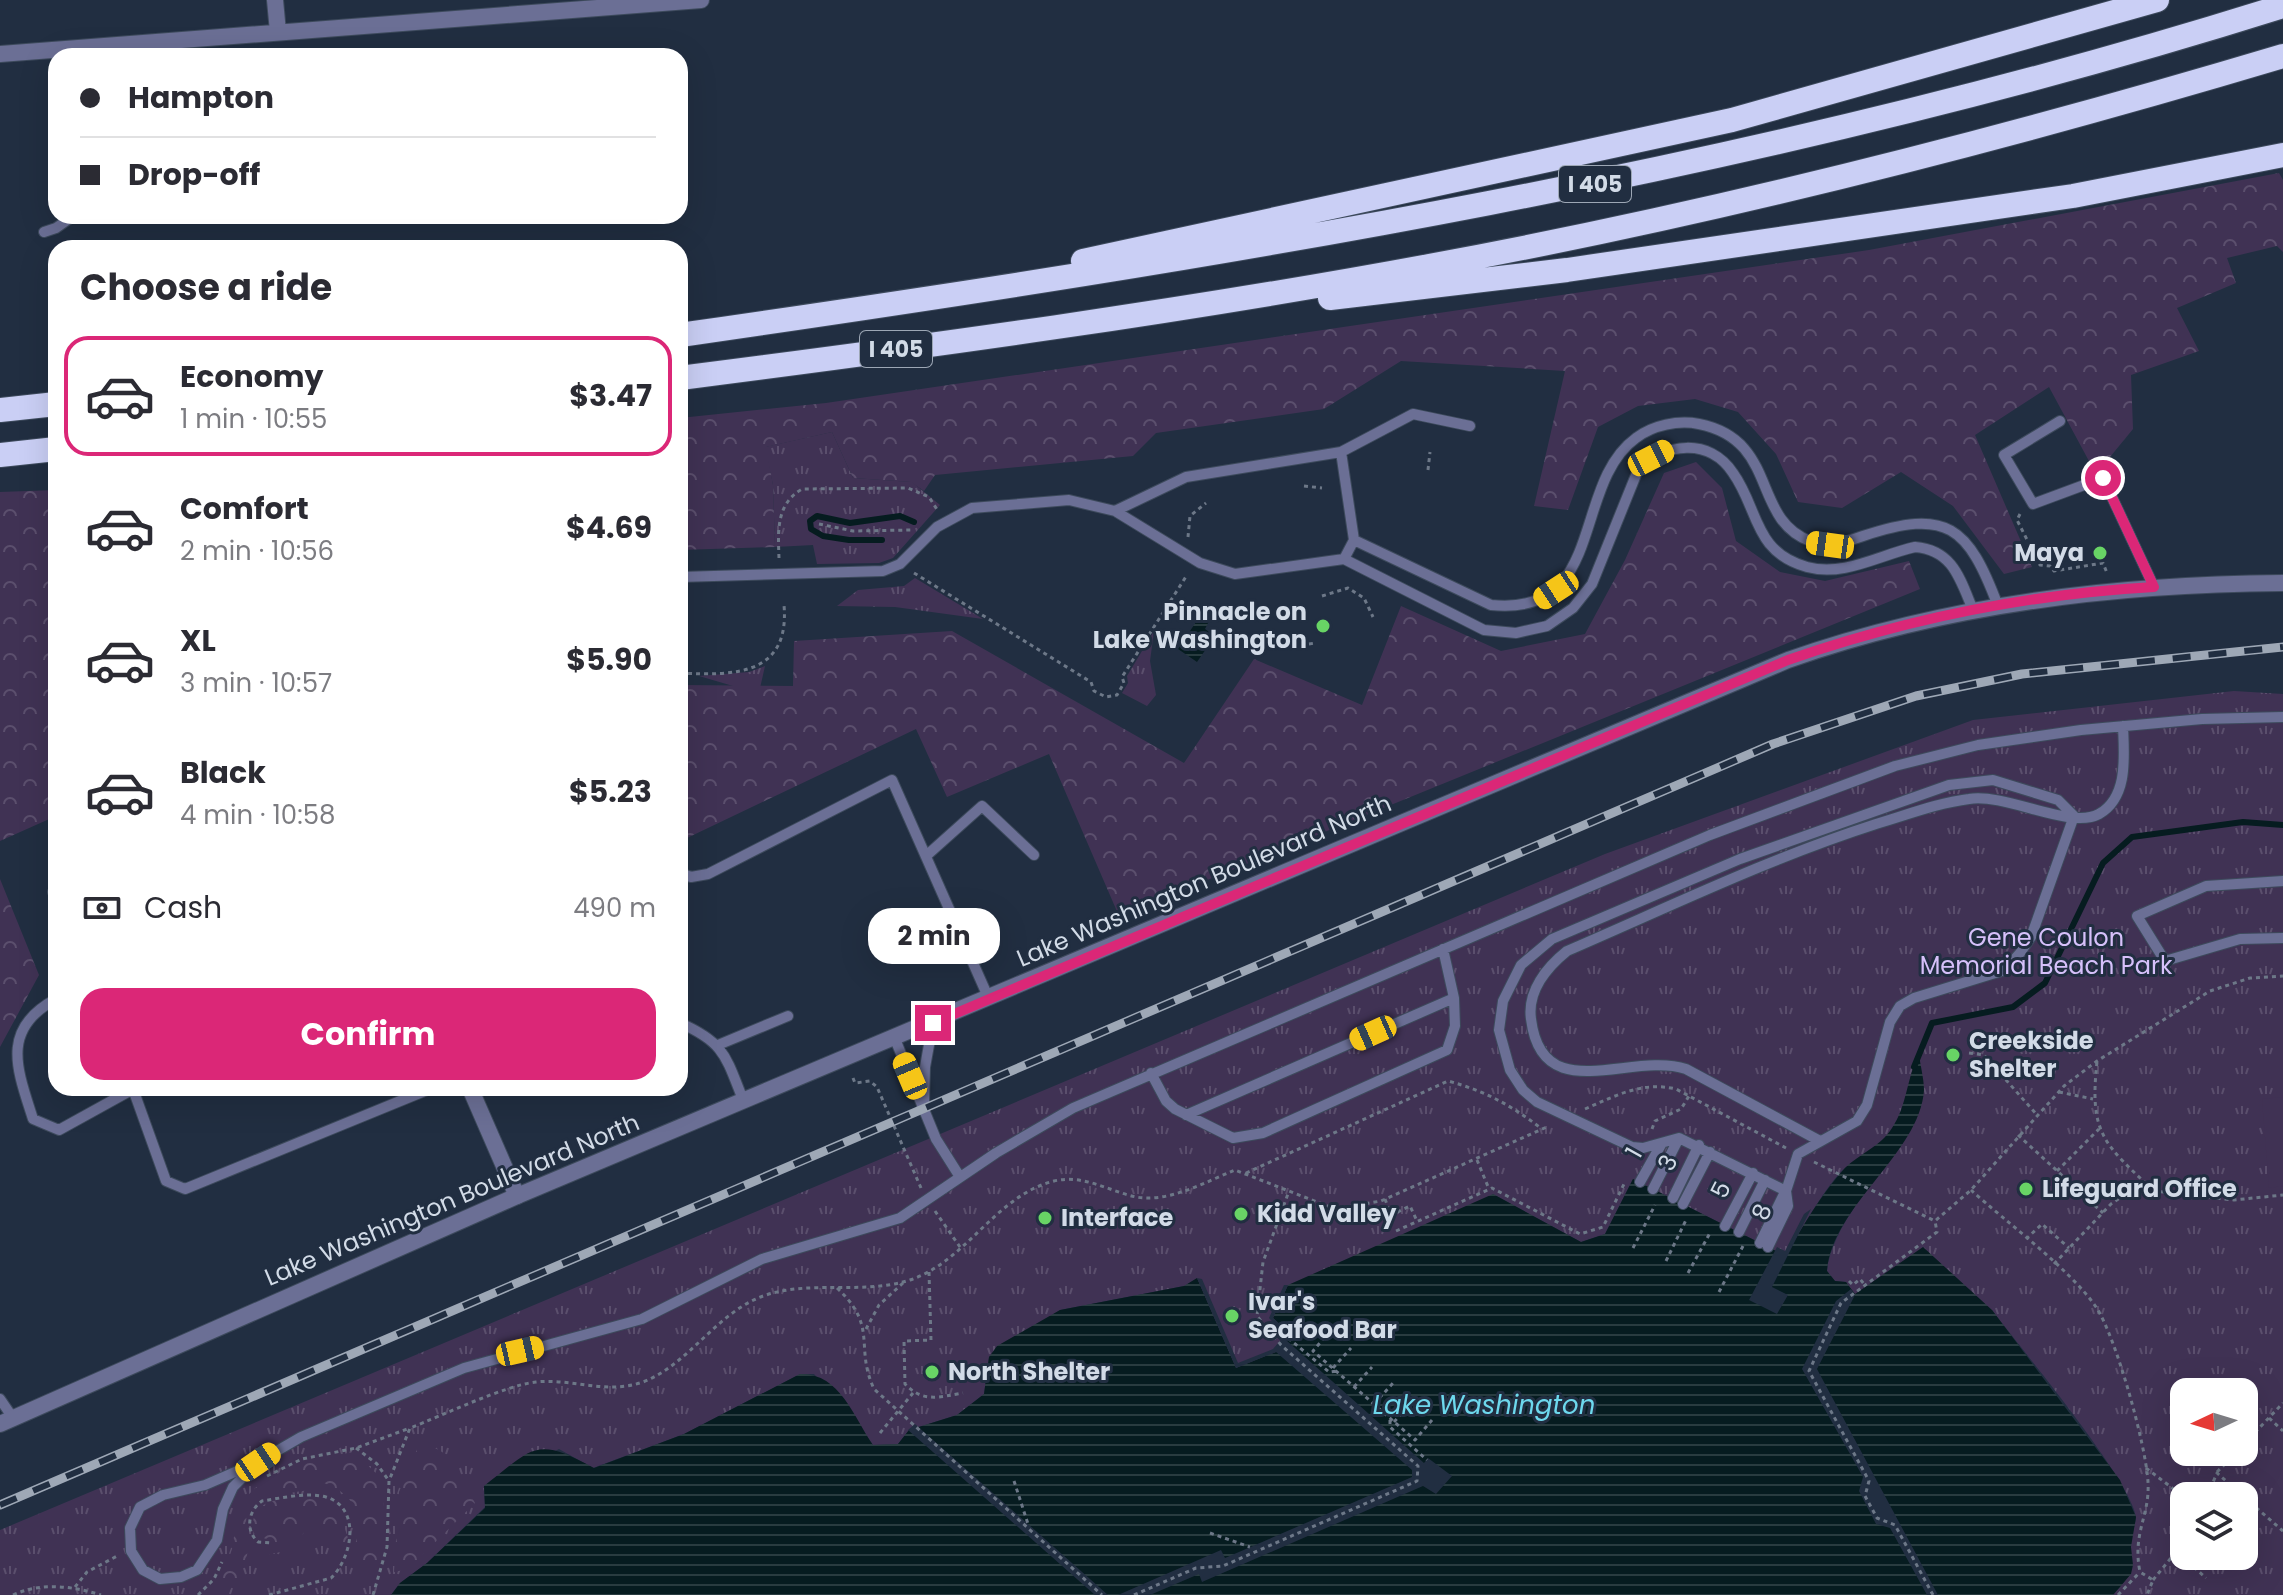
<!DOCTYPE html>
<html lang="en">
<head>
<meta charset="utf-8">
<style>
	body { margin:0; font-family:Poppins,sans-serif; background:#f7f7f7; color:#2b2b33; height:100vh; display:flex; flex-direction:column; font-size:30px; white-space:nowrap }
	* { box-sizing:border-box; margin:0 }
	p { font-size:26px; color:#7c7c81 }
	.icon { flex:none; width:44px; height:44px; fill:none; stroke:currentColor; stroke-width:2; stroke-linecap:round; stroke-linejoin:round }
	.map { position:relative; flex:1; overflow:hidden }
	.side { position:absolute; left:48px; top:240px; width:640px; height:856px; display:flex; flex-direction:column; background:#fff; border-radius:24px; box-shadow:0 8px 32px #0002 }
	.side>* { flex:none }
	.guide { position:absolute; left:48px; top:48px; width:640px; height:176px; border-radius:24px; box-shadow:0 8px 32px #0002; display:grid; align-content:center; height:176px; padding:0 32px; background:#fff }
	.needle { width:52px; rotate:266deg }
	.tools { position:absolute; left:2170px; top:1378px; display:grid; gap:16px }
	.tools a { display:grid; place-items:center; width:88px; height:88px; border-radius:16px; background:#fff; box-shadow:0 8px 32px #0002; font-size:40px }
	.end { position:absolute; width:36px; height:36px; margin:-18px; border:10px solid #db2777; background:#fff; box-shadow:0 0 0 4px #fff }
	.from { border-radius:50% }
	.bubble { position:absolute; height:56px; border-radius:24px; background:#fff; box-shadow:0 8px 32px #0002; font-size:26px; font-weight:700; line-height:56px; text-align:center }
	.car { position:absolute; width:24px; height:48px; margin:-24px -12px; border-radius:10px; box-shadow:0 0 6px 2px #0007; background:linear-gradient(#f5c518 24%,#345 0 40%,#f5c518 0 76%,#345 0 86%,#f5c518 0) }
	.guide b { display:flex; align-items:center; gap:28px; height:76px; font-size:30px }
	.guide b+b { border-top:2px solid #e1e1e2 }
	.guide i { width:20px; height:20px; background:#2b2b33 }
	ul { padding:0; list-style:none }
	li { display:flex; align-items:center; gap:24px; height:120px; margin:0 16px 12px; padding:0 16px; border:4px solid transparent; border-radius:24px }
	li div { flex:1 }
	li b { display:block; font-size:30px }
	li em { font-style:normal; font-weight:700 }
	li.selected { border-color:#db2777 }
	li>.icon { width:72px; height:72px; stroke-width:1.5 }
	h2 { padding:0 32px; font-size:36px; line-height:96px }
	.pay { display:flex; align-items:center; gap:20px; height:88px; padding:0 32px; font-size:30px }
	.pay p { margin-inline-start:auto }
	.cta { display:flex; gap:16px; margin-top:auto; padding:16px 32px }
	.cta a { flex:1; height:92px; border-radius:24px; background:#db2777; color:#fff; font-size:32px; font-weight:700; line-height:92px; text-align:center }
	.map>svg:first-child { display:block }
	.grass { fill:url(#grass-tufts); fill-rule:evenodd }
	.forest { fill:url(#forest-crowns) }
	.pitch { fill:#403254 }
	.water { fill:url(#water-rules) }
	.pier { fill:#212e41 }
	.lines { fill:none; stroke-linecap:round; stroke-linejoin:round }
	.stream { stroke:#061c20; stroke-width:6 }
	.service-casing { stroke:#3d4a5c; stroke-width:12 }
	.minor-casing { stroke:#3d4a5c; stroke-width:18 }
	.tertiary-casing { stroke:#3d4a5c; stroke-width:18 }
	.motorway-casing { stroke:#3d4a5c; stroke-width:26 }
	.path { stroke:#6d7888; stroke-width:3; stroke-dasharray:4 4; stroke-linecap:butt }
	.service { stroke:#6b6f95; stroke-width:10 }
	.minor { stroke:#6b6f95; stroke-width:16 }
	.tertiary { stroke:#6b6f95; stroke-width:16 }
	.motorway { stroke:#cacff5; stroke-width:24 }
	.rail-casing { stroke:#9ea8b6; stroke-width:9 }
	.rail { stroke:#212e41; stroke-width:6; stroke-dasharray:18; stroke-linecap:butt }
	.route { stroke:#db2777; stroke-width:10 }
	.poi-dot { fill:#68d465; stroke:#212e41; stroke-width:3 }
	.labels { text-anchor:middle; stroke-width:6; stroke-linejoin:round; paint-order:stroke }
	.shield { fill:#212e41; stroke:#9da7b5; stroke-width:2 }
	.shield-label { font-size:22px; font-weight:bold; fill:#d2dbe7 }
	.poi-label { font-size:24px; font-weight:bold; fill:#d2dbe7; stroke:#212e41; text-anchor:start }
	.street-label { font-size:24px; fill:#d2dbe7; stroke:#212e41 }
	.park-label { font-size:24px; fill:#d6c0fa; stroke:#212e41 }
	.water-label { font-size:26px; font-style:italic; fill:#6dd8ed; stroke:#212e41 }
</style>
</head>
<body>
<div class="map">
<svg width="2283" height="1595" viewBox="0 0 2283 1595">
	<defs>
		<pattern id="grass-tufts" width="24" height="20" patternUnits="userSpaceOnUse" patternTransform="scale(2)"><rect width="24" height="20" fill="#403254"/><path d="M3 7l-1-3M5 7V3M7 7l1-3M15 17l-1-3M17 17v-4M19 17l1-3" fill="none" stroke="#5b4f6d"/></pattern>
		<pattern id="forest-crowns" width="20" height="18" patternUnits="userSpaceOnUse" patternTransform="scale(2)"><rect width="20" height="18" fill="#403254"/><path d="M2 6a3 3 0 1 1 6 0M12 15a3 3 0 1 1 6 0" fill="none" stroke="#5b4f6d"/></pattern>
		<pattern id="water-rules" width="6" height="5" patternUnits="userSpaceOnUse" patternTransform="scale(2)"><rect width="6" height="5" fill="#061c20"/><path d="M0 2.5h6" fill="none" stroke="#293c40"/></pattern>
	</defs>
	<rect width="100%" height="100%" fill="#212e41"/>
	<!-- grass -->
	<path class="grass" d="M832,432L853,478L912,482L940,505L893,558L879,563L817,564L813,545L775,547L773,485L765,447Z
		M915,578L983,619L895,607L837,606L858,590L904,586Z
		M1154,631L1150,661L1156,695L1147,706L1122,693L1128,683L1127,676Z
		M765,666L760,688H740L699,676L749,672Z
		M2234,691L2283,694V1595H2113C2138,1567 2128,1573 2131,1541C2132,1533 2136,1523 2136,1517C2132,1481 2019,1346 1992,1310L1855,1295L1846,1282L1835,1281L1827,1271C1831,1229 1877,1176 1903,1143C1885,1151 1860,1157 1845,1168C1829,1181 1796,1237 1786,1256L1633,1179L1605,1234L1581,1242L1493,1194L1291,1334L1276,1352L1236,1368L1197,1279L1184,1286L1060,1310L989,1357L984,1394L957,1415L909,1430L898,1444L873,1445L855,1419L814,1374H800L684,1434L593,1468L559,1449L484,1486L485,1507L427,1563L400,1583L391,1595H0V1530L1605,854L1973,720ZM2184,1392H2244V1452H2184ZM2184,1496H2244V1556H2184Z"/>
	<!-- forest -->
	<path class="forest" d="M2279,173L2283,180V252L2277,246L2227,258L2236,283L2177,308L2199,351L2131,375L2133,429L2096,474L2049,387L1975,435L2032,567L2004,574L1953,506L1901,472L1842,508L1798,502L1776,454L1738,412L1695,399L1638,406L1598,427L1568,510L1534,506L1565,371L1401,361L1324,409L1156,433L1133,456L935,475L924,491L911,482L853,478L832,432L766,447L773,485L775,547L680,550V418L826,403L1869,250Z
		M1696,462L1722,488L1736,541L1780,572L1825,581L1909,561L1920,589L1119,916L1049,754L947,797L916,729L687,838L680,836V685L793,686L794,641L952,631L1184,763L1254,659L1362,705L1401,606L1501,651L1585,634L1625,560L1664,473Z
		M56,490V816L0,841V492Z
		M0,879L39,975L0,1047Z
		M421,1440L449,1456L475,1503L408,1569L394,1572L399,1492Z
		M354,1452L385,1482L378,1568L350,1563C364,1521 363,1494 315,1480L309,1490C281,1494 223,1502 256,1544L275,1545V1541L255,1536L252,1526L255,1512C273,1492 318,1495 338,1508L348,1538L343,1547L334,1546L307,1529L289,1550L267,1555L249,1545L245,1565L227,1595H221L214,1588C220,1576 228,1562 232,1549C235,1537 234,1523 238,1512C252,1473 316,1458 354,1452Z"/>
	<!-- pitch -->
	<path class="pitch" d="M2283,1097V1186L2269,1188L2262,1099Z"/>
	<!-- water -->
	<path class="water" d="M1200,616L1209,621L1205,629L1215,636L1197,662L1178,649Z
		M1919,1053C1920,1065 1924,1078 1924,1090C1920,1153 1832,1206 1827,1271L1835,1281L1846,1282L1855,1294L1923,1247L1992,1310L2120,1480L2136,1517L2131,1547L2133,1565L2131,1574L2113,1595H391L400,1583L427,1563L485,1508L484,1486C533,1448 535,1435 594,1468L684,1434L800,1374C840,1373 853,1416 873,1445L898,1444L909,1430L957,1415L984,1394L989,1357L997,1346L1060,1310L1184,1286L1197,1278L1236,1368L1276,1352L1290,1334L1273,1318L1288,1285L1493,1194L1581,1242L1605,1234L1633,1179L1786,1256C1802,1227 1822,1193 1845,1168C1859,1154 1881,1146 1892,1128C1907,1106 1907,1077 1919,1053Z"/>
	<!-- pier -->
	<path class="pier" d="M1811,1209L1772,1287L1788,1295L1777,1314L1749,1300L1777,1247L1785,1251L1804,1214Z
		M1197,1278L1202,1279L1238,1363L1273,1349L1285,1335L1269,1318L1284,1285H1288L1273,1318L1291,1334L1286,1340L1424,1463L1428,1458L1452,1476L1436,1494L1423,1486L1202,1582L1199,1574L1150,1595H1118L1221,1550L1225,1558L1412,1477V1470L1276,1352L1236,1368Z
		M1851,1289L1855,1295L1817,1369L1938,1595H1927L1890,1528L1876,1524L1859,1491L1863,1477L1802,1369L1836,1301Z
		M915,1424L1028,1524L1108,1595H1095L908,1430Z"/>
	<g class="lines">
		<!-- stream -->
		<path class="stream" d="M882,540H849L823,536L811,529L810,521L817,516L850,523L900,516L914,522
			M1914,1067L1932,1023L2013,1007L2045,983L2103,863L2132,837L2243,822L2283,825"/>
		<!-- service casing -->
		<g class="service-casing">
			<path id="service" d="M44,232L56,228L73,216
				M2060,421L2004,455L2033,504L2103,478L2154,587
				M1341,452L1354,540L1344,559
				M1115,511L1186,477L1341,452L1413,414L1470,426
				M1354,540L1491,605C1607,617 1571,485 1636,438C1653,425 1678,420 1699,424C1779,440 1751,519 1810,541C1828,548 1846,542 1863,536C1947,508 1968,526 1998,606
				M680,577L883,571L900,564L937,527L972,508L1069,500L1115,511L1200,563L1235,574L1344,559L1484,630L1516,633L1547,626L1573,608L1592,584L1638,470C1665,443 1709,437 1733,473C1759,509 1753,552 1807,567C1844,577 1879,555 1915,547C1953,550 1960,579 1973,610
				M1993,780L2058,800L2074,816L2031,937L2020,953L2005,970L1914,998L1900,1006L1890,1022L1867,1105L1857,1121L1798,1154L1786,1191L1679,1138L1643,1148L1632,1147L1537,1102L1523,1090L1510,1070L1499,1030L1503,1001L1521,965L1552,939L1740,859L1949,785Z
				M926,856L982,806L1034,855
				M680,873L691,877L708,874L892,780L989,999
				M2283,881L2206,886L2137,916L2165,961L2240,939L2283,938
				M56,889L53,892L56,899
				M1443,949L1454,998
				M56,999C0,1029 17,1069 33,1119L59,1130L135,1088
				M680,1023C726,1043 726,1058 744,1102
				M895,1039L936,1139L960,1177
				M718,1045L788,1016
				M1151,1073L1166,1101L1175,1109L1233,1138L1263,1133L1447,1050L1455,1026L1454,998L1186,1115
				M133,1089L166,1181L185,1189L432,1088
				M924,1104L925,1067L933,1023
				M1820,1141L1686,1069C1630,1051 1542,1109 1531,1019C1527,991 1547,967 1567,951C1669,907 1770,858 1876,824C1907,815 1937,803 1969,799C2007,793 2070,830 2099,814C2129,797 2124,755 2123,726
				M1640,1182L1662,1143
				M1653,1189L1679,1138
				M1673,1198L1699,1145
				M1683,1204L1710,1152
				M1725,1226L1753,1173
				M1739,1232L1765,1180
				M1760,1243L1785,1192
				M1768,1247L1788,1206L1786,1191
				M0,1399L13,1418
				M258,1462L233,1487L223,1509L217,1540L197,1570L181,1577L160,1579L143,1570L131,1551L130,1528L140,1507L163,1495L205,1485L258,1462L301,1437L464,1368L642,1319L762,1259L900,1218L996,1153L1073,1108L1710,835L1895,766L1978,745L2081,730L2202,719L2283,717"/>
		</g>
		<!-- minor casing -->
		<g class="minor-casing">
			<path id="minor" d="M275,0L278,32
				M0,54L701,0
				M470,1088L517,1196"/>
		</g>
		<!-- tertiary casing -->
		<g class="tertiary-casing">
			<path id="tertiary" d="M0,1424L517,1196L1788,660C1947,604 2115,584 2283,583"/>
		</g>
		<!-- motorway casing -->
		<g class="motorway-casing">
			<path id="motorway" d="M1083,261L1732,120L2157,0
				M1330,298L1567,270L2073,196L2283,155
				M680,335C1221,257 1761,171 2283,6
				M680,378C930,346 1181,312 1429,266C1717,213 2002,140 2283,56
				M0,410L56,404
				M0,455L56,449"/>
		</g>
		<!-- path -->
		<path class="path" d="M1428,470L1430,452
			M1304,486L1322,488
			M2020,514L2017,520L2040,565L2050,566L2054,571L2103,563L2107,573
			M819,524L853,531L912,530
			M1188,537L1190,516L1206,503
			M779,558C778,531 776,504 802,489L908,488L929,497L938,511
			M914,573L1091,682L1094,691L1106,697L1117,695L1124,683L1122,677L1187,575
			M1322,596L1348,588L1364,598L1373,617
			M1275,614L1277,618
			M1274,633L1292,647L1315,643
			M680,673C735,676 790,675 784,605
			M1969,1053L1984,1055L2037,1115
			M2097,1062C2089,1134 2104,1144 2154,1191
			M853,1078L855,1083L870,1081L877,1087L921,1188
			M2059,1092L2093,1099
			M1585,1109C1615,1096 1642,1081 1676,1089L1786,1148
			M1652,1129L1655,1121L1681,1109L1689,1096
			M2018,1135L2103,1213
			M1477,1160L1489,1189
			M1814,1162L1935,1221L1971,1190L2064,1086L2097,1061L2210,991L2250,978L2283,976
			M2057,1171L2099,1129
			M1246,1173L1448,1081C1485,1091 1511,1105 1542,1129
			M1971,1190C2006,1222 2070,1269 2096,1307C2116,1337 2146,1445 2148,1482C2150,1516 2132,1533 2140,1572L2153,1580L2147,1595
			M1385,1199L1391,1215L1410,1206L1417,1221
			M935,1211L960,1247
			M1396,1231L1492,1188L1580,1234L1603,1227L1625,1182
			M2026,1239L2042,1224L2069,1248
			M1633,1248L1655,1205
			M1666,1261L1687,1218
			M2054,1264L2111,1204L2126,1194L2154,1191L2234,1200L2283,1195
			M929,1272L931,1340L904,1341L905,1384C923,1403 939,1397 963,1393
			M1688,1273L1711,1231
			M1849,1281L1853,1285L1860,1279L1864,1284
			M837,1288C879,1327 854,1346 874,1389L1102,1595
			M1719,1292L1743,1246
			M866,1329L879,1305L903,1283
			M1330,1331L1313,1351L1415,1440L1432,1420
			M1288,1338L1329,1372L1337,1371
			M1333,1368L1351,1348
			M1354,1387L1372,1367
			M1374,1404L1393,1383
			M2269,1418L2283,1431
			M1390,1420V1427L1427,1460
			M1394,1422L1413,1401
			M880,1433L913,1393
			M2244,1444L2283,1403
			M356,1448L377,1464L389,1481
			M2146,1468L2184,1497
			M2217,1472L2237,1452
			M267,1476L302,1459L356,1448L410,1428
			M1014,1481L1028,1524
			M2207,1496L2217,1473L2243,1496
			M2244,1497L2283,1531
			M1210,1533L1250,1547
			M2176,1551L2206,1578
			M2153,1580L2184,1542
			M75,1587L87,1572L119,1555
			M13,1595C42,1582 72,1586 101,1595
			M198,1595L214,1579L222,1562
			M269,1595L331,1578C352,1558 362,1508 326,1497C306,1492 282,1498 262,1501C248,1511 245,1530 258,1542L273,1543
			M373,1595L387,1547L389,1481L410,1428C441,1416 506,1385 536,1382C573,1378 605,1395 643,1382C690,1364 717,1311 766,1295C812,1280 864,1295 910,1280C967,1261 995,1196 1054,1181C1084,1174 1108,1191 1136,1197C1169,1203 1205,1182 1235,1170L1335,1209L1381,1201L1549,1126
			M1134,1595L1196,1568L1223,1566L1417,1481L1418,1466L1281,1345L1257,1316L1263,1262L1289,1191
			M1933,1595L1895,1525L1877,1518L1865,1496L1869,1481L1809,1371L1841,1303L1937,1232L1935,1221
			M2118,1595L2140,1572"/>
		<!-- service -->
		<use href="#service" class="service"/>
		<!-- minor -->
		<use href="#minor" class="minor"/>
		<!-- tertiary -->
		<use href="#tertiary" class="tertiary"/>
		<!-- motorway -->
		<use href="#motorway" class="motorway"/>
		<!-- rail casing -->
		<g class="rail-casing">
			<path id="rail" d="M0,1505L1773,744L1916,696L2022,674L2283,647"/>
		</g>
		<!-- rail -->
		<use href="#rail" class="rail"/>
	</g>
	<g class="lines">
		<!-- route -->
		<path class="route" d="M933,1023L1788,660C1906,619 2030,594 2154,587L2103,478"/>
	</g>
	<!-- markers -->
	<g class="poi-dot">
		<circle cx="2100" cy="553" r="8"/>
		<circle cx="1323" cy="626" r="8"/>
		<circle cx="1953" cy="1055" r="8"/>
		<circle cx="2026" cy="1189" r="8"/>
		<circle cx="1241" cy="1214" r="8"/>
		<circle cx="1045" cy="1218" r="8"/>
		<circle cx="1232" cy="1316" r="8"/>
		<circle cx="932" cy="1372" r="8"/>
	</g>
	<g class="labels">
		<!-- shield labels -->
		<g class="shield">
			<rect x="1559" y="166" width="72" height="36" rx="6"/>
			<rect x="860" y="331" width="72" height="36" rx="6"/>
		</g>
		<g class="shield-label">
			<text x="1595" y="192">I 405</text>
			<text x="896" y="357">I 405</text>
		</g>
		<!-- poi labels -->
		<g class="poi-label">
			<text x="2084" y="561" text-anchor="end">Maya</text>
			<text x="1307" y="620" text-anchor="end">Pinnacle on<tspan x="1307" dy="28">Lake Washington</tspan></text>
			<text x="1969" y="1049">Creekside<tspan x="1969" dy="28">Shelter</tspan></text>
			<text x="2042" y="1197">Lifeguard Office</text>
			<text x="1257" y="1222">Kidd Valley</text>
			<text x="1061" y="1226">Interface</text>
			<text x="1248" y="1310">Ivar's<tspan x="1248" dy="28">Seafood Bar</tspan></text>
			<text x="948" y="1380">North Shelter</text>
		</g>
		<!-- street labels -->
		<g class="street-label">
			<text transform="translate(1204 881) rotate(-23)" y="8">Lake Washington Boulevard North</text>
			<text transform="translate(1634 1153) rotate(-61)" y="8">1</text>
			<text transform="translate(1668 1163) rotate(-64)" y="8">3</text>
			<text transform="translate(1721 1190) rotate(-63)" y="8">5</text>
			<text transform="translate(452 1200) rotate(-23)" y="8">Lake Washington Boulevard North</text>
			<text transform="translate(1762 1212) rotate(-68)" y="8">8</text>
		</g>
		<!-- park labels -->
		<g class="park-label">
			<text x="2046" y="946">Gene Coulon<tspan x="2046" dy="28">Memorial Beach Park</tspan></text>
		</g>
		<!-- water labels -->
		<g class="water-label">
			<text x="1484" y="1414">Lake Washington</text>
		</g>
	</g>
</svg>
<div class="tools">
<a><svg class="needle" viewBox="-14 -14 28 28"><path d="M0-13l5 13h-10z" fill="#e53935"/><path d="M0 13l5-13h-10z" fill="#7c7c81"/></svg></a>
<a><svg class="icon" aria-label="layers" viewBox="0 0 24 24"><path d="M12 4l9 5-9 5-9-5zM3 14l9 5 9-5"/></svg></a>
</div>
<i class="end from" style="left:2103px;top:478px"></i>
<i class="end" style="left:933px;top:1023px"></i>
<div class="bubble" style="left:868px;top:908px;width:132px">2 min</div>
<i class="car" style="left:1651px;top:458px;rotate:63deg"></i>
<i class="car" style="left:1830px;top:545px;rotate:278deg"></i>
<i class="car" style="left:1556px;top:590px;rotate:237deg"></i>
<i class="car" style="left:1373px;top:1033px;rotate:246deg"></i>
<i class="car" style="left:910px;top:1076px;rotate:337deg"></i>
<i class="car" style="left:520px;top:1351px;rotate:77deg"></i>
<i class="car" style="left:258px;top:1462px;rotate:56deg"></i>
<div class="guide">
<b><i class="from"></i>Hampton</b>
<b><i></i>Drop-off</b>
</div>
<section class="side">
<h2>Choose a ride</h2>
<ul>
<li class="selected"><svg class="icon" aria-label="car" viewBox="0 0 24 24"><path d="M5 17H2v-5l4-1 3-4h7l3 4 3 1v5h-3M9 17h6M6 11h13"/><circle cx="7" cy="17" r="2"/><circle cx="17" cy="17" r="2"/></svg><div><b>Economy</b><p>1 min · 10:55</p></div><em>$3.47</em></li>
<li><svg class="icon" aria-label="car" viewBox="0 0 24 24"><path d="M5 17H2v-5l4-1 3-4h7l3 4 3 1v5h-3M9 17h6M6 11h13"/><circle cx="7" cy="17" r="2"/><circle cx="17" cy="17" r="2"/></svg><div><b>Comfort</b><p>2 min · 10:56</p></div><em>$4.69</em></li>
<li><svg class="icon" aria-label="car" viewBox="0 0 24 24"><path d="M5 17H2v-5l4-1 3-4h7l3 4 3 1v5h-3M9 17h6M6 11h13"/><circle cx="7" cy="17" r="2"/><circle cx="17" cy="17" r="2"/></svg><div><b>XL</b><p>3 min · 10:57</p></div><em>$5.90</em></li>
<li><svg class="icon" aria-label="car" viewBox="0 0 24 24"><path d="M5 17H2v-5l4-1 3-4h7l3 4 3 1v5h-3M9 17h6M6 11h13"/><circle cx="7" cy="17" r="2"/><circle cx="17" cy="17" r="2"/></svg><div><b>Black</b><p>4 min · 10:58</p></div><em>$5.23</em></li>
</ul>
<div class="pay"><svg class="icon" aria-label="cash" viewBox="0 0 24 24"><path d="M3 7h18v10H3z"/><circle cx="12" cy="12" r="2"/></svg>Cash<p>490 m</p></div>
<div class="cta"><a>Confirm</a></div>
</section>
</div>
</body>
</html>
